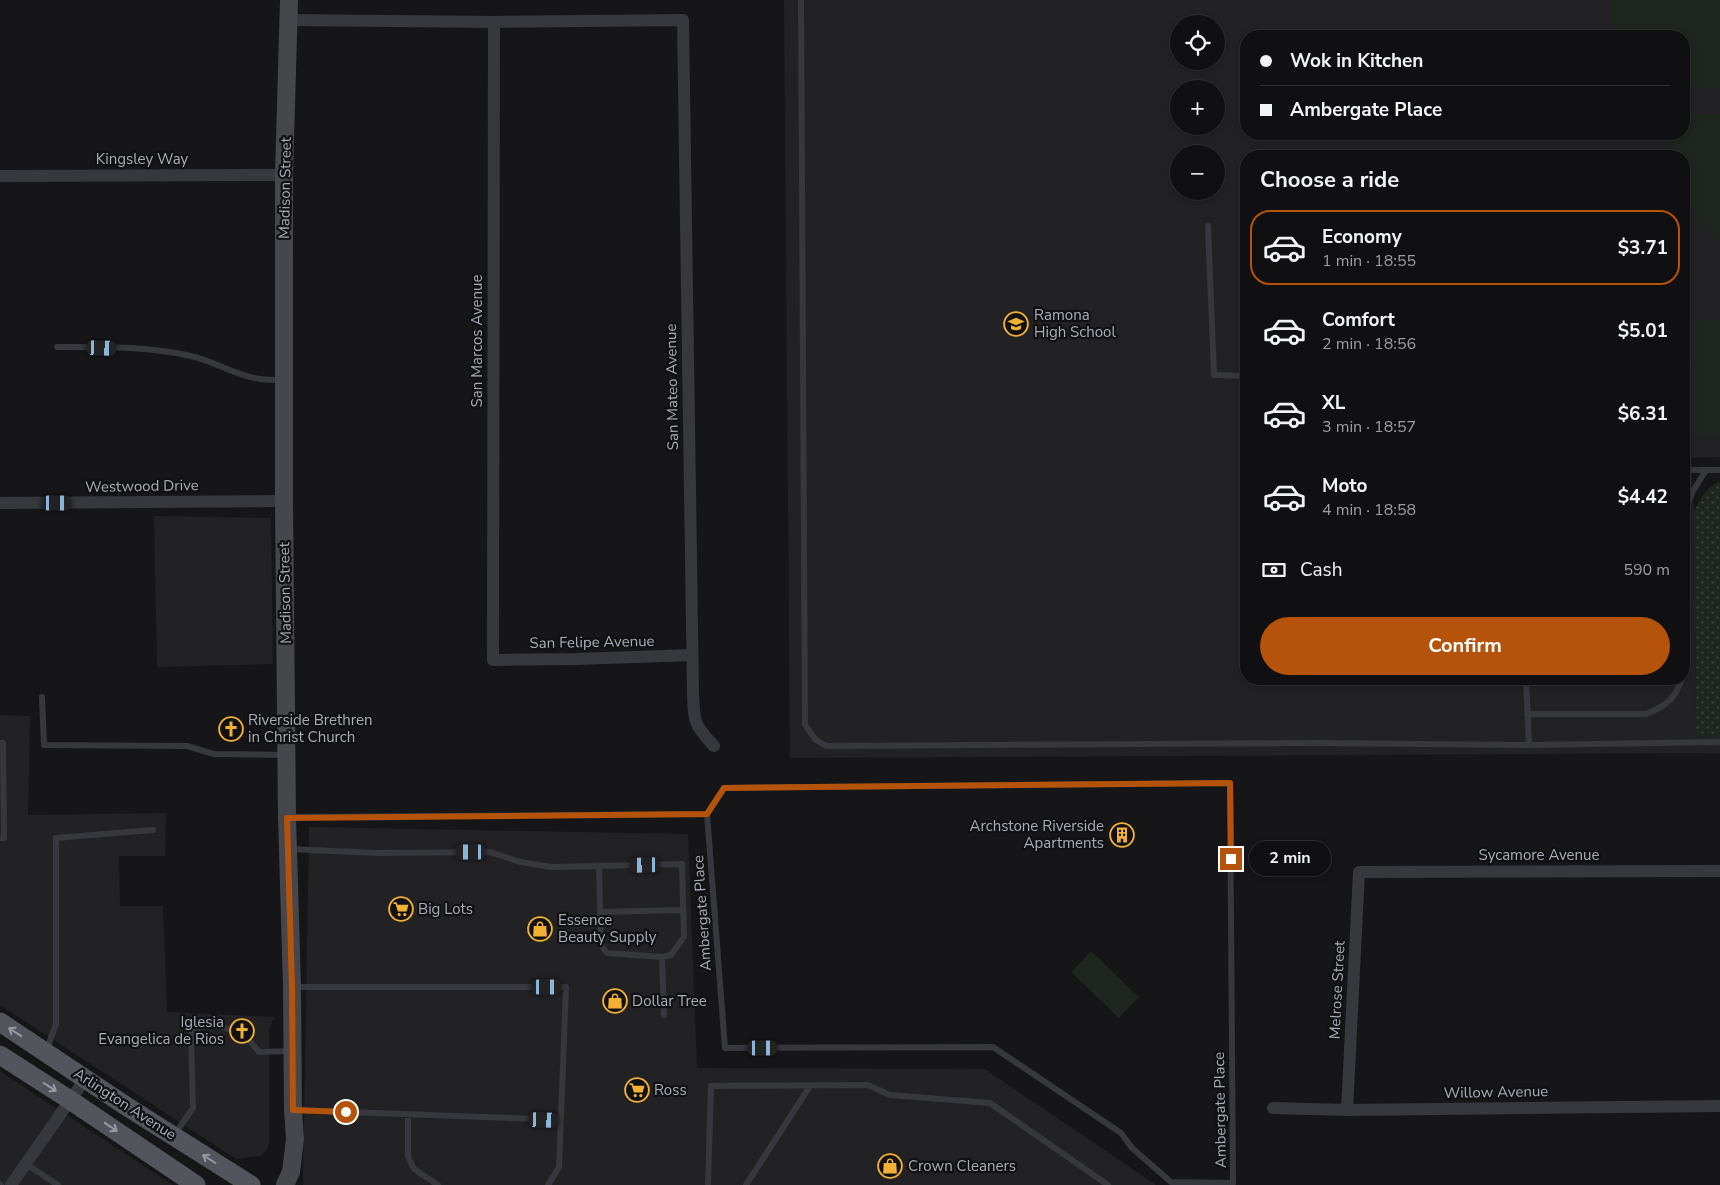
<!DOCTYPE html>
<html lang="en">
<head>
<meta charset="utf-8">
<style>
	body { margin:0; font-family:"Nunito Sans",sans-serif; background:#19191b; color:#f1f3f6; height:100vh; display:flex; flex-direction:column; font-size:19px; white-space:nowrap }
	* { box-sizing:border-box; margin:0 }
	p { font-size:16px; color:#9c9d9f }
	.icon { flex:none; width:28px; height:28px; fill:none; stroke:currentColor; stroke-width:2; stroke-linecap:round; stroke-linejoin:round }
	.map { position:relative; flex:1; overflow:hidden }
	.panel { position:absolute; left:1240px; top:150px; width:450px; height:535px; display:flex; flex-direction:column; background:#101012; border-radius:20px; box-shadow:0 2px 8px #0003,0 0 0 1px #303032 }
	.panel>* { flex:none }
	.hud { position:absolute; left:1240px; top:30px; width:450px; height:110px; border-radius:20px; box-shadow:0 2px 8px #0003,0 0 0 1px #303032; display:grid; align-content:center; height:110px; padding:0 20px; background:#101012 }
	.buttons { position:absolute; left:1170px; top:15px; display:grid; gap:10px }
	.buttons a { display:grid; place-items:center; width:55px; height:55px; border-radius:50%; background:#101012; box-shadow:0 2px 8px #0003,0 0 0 1px #303032; font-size:25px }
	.end { position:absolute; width:22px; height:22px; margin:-11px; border:6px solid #b45309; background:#fff; box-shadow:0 0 0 2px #fff }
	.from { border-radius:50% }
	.bubble { position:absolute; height:35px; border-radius:18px; background:#101012; box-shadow:0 2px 8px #0003,0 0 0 1px #303032; font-size:16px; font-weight:700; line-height:35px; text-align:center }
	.car { position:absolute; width:15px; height:30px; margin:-15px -8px; border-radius:6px; box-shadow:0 0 4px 1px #0007; background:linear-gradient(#222 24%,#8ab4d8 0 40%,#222 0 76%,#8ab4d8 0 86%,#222 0) }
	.hud b { display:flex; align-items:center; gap:18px; height:48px; font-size:19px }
	.hud b+b { border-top:1px solid #303032 }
	.hud i { width:12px; height:12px; background:#f1f3f6 }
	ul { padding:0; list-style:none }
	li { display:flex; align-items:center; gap:15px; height:75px; margin:0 10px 8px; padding:0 10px; border:2px solid transparent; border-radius:20px }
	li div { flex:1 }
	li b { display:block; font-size:19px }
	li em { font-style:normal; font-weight:700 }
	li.on { border-color:#b45309 }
	li>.icon { width:45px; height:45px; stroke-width:1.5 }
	h2 { padding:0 20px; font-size:22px; line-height:60px }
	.pay { display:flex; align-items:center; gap:12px; height:55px; padding:0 20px; font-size:19px }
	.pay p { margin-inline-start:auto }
	.action { display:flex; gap:10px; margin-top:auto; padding:10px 20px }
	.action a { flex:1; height:58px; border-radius:30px; background:#b45309; color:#fff; font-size:20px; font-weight:700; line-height:58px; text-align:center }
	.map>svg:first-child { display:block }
	.built { fill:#222225; fill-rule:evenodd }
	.park { fill:url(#park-dots) }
	.garden { fill:#1e261f }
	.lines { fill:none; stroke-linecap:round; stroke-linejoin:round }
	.lane { stroke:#37383d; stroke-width:6 }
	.street { stroke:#37383d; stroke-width:12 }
	.secondary { stroke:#45474d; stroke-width:18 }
	.primary { stroke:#53555c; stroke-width:19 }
	.oneway { stroke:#979ba6 }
	.route { stroke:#b45309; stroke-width:6 }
	.labels { text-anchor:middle; stroke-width:4.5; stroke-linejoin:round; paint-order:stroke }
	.street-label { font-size:15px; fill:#a8adb8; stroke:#111113 }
	.poi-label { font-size:15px; fill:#a8adb8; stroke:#111113; text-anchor:start }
</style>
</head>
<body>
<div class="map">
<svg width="1720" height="1185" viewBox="0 0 1720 1185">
	<defs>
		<pattern id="park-dots" width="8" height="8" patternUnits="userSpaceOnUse" patternTransform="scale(1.25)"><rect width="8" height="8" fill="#1e261f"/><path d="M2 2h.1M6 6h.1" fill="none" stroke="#3c433d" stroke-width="1.8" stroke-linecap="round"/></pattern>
	</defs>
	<rect width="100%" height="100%" fill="#161618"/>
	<!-- built -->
	<path class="built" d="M784,0H1720V457L1691,458L1694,511L1696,734L1720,735V753L790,758ZM1179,24H1216V61H1179ZM1246,36H1684V134H1246ZM1179,89H1216V126H1179ZM1179,154H1216V191H1179ZM1246,156H1684V679H1246Z
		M154,516L271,518L273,664L157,667Z
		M0,715L30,716L28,815L166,813L165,856H119L120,906H163L167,1012L274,1017L269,1031V1145L266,1151L261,1156L236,1159L0,1005Z
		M309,827L688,834L697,1068L985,1069L1156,1185H303Z
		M0,1071L39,1097L173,1185H0Z"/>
	<!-- park -->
	<path class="park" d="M1720,482V735H1696L1694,511C1700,499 1706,487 1720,482Z"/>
	<!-- garden -->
	<path class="garden" d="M1611,0H1720V87H1684V36H1611Z
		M1684,114H1720V242C1709,233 1687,205 1684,191C1682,181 1684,167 1684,156H1673V134H1684Z
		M1693,320H1720V435L1695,436Z
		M1091,951L1139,997L1119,1018L1071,972Z"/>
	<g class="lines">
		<!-- lane -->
		<path class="lane" d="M801,0L805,725L816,740L826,746L1317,743L1529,745L1720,742
			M1208,226L1214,375L1246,376
			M57,347C101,347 148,346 191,356C214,361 236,376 260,379C267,380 275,380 283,380
			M1684,470H1720
			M1684,673L1685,509L1693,491L1706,470
			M1526,679L1529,745
			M42,697L44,745L187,746L214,754L285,755
			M1527,714H1646C1666,706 1675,699 1682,679
			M0,743H3L4,838H0
			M288,817L707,814L724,788L1230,783L1233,1183L1171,1182L1132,1148L1121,1133L993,1047L725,1048L707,814
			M289,849L377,853L490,852L520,862L551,867L682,864L684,937L671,955L662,957L607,953L601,945L599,866
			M600,912L683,910
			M662,957L664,1015
			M294,987H566L559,1167L548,1185
			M47,1049L56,1024V838L153,830
			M295,1110L561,1120
			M408,1115V1157L414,1169L438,1185
			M174,1135L193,1108L191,1034L206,1022L244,1034L259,1052L292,1051
			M26,1164L58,1185
			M0,1184L1,1185
			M708,1185L711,1086L868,1085L890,1095L990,1103L1108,1185
			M746,1185L810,1086"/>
		<!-- street -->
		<path class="street" d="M290,20L494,22L683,20L693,694C694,722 694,725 714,746
			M494,22L493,660L576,659L692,655
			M0,176L284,175
			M0,503L284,501
			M1273,1108L1347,1110L1720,1106
			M1347,1110L1359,872L1720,871
			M11,1185L85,1079"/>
		<!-- secondary -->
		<path class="secondary" d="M285,1185L291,1172L295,1139L293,1110L292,987L287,817L284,501V175L289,0"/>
		<!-- primary -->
		<path class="primary" d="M0,1022L126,1106L251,1185
			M0,1055L70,1100L196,1185"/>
	</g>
	<!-- one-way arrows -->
	<defs><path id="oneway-shaft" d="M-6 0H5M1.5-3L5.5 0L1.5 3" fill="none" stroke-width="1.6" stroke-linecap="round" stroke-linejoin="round" transform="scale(1.25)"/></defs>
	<g class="oneway">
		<use href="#oneway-shaft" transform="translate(15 1032) rotate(-146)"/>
		<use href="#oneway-shaft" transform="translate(50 1087) rotate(32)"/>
		<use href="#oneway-shaft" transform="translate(111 1127) rotate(34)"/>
		<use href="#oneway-shaft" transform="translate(209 1159) rotate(-148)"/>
	</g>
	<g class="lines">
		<!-- route -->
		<path class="route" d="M346,1112L293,1110L292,987L287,818L707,814L724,788L1230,783L1231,859"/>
	</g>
	<!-- icons -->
	<defs>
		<g id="school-ring" transform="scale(1.25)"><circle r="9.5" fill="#111113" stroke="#f2b134" stroke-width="1.5"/><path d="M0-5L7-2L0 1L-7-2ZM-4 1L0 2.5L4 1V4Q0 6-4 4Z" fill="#f2b134"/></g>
		<g id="church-ring" transform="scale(1.25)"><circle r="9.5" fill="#111113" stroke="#f2b134" stroke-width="1.5"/><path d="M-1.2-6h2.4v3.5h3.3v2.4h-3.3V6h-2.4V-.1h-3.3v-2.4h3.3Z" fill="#f2b134"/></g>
		<g id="building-ring" transform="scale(1.25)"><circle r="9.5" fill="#111113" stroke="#f2b134" stroke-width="1.5"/><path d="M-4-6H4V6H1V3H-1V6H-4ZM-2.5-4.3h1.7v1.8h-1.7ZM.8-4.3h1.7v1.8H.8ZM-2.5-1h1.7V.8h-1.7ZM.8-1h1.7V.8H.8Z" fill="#f2b134"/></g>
		<g id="supermarket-ring" transform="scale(1.25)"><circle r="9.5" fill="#111113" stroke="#f2b134" stroke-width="1.5"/><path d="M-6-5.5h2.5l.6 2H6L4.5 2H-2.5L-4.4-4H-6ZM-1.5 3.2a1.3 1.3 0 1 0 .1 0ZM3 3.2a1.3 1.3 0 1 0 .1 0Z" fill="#f2b134"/></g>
		<g id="shop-ring" transform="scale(1.25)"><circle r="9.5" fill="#111113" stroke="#f2b134" stroke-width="1.5"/><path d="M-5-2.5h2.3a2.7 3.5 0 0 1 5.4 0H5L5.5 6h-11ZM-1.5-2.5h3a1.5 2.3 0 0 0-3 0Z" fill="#f2b134"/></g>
	</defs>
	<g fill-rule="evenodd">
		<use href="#school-ring" x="1016" y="324"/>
		<use href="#church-ring" x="231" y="729"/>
		<use href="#building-ring" x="1122" y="835"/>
		<use href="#supermarket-ring" x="401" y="909"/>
		<use href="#shop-ring" x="540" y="929"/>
		<use href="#shop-ring" x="615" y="1001"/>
		<use href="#church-ring" x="242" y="1031"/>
		<use href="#supermarket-ring" x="637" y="1090"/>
		<use href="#shop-ring" x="890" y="1166"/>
	</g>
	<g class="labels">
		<!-- street labels -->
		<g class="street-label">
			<text x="142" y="164">Kingsley Way</text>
			<text transform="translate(285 188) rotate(-89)" y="5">Madison Street</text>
			<text transform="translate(477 341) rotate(-90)" y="5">San Marcos Avenue</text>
			<text transform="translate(672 387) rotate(-91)" y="5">San Mateo Avenue</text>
			<text transform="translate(142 486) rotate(-1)" y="5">Westwood Drive</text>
			<text transform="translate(285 593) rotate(-91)" y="5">Madison Street</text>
			<text transform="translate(592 642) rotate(-1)" y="5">San Felipe Avenue</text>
			<text x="1539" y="860">Sycamore Avenue</text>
			<text transform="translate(702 913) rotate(-94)" y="5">Ambergate Place</text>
			<text transform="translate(1337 990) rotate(-87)" y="5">Melrose Street</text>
			<text transform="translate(1496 1092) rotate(-1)" y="5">Willow Avenue</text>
			<text transform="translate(125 1104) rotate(33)" y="5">Arlington Avenue</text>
			<text transform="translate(1220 1110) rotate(-91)" y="5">Ambergate Place</text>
		</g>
		<!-- poi labels -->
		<g class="poi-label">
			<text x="1034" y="320">Ramona<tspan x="1034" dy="17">High School</tspan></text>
			<text x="248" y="725">Riverside Brethren<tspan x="248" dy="17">in Christ Church</tspan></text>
			<text x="1104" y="831" text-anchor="end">Archstone Riverside<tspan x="1104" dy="17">Apartments</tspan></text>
			<text x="418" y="914">Big Lots</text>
			<text x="558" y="925">Essence<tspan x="558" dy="17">Beauty Supply</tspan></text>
			<text x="632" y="1006">Dollar Tree</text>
			<text x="224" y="1027" text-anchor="end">Iglesia<tspan x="224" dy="17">Evangelica de Rios</tspan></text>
			<text x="654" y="1095">Ross</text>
			<text x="908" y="1171">Crown Cleaners</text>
		</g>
	</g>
</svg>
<div class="buttons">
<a><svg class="icon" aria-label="locate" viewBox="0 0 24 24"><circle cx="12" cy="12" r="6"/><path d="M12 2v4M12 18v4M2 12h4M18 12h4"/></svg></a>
<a>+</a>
<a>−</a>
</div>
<i class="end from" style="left:346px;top:1112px"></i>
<i class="end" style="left:1231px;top:859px"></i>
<div class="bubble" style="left:1249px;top:841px;width:82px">2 min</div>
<i class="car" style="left:102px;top:348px;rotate:92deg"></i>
<i class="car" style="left:57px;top:503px;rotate:90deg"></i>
<i class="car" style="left:471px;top:852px;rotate:270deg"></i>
<i class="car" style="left:645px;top:865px;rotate:269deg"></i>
<i class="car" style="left:547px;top:987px;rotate:90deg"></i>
<i class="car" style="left:763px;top:1048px;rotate:90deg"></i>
<i class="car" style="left:544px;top:1120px;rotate:92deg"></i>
<div class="hud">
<b><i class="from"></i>Wok in Kitchen</b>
<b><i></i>Ambergate Place</b>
</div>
<section class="panel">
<h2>Choose a ride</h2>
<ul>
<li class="on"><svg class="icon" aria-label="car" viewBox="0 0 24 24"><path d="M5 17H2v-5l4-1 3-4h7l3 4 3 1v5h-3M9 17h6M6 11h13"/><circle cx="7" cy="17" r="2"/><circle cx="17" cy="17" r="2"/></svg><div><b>Economy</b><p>1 min · 18:55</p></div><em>$3.71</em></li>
<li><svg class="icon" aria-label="car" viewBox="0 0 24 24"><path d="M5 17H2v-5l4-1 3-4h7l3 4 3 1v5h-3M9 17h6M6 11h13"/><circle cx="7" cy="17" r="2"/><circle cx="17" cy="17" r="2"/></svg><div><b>Comfort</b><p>2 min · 18:56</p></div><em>$5.01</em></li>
<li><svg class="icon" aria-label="car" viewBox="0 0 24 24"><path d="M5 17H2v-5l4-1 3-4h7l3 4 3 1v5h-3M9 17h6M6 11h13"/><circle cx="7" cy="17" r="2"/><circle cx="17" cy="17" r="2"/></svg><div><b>XL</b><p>3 min · 18:57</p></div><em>$6.31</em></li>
<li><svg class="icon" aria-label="car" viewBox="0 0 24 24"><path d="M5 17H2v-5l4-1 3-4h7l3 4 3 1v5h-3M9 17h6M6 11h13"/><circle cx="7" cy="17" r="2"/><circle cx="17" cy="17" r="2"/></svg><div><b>Moto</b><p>4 min · 18:58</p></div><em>$4.42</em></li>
</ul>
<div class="pay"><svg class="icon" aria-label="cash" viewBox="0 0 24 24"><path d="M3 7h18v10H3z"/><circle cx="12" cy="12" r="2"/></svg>Cash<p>590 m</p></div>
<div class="action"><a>Confirm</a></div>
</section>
</div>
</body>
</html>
